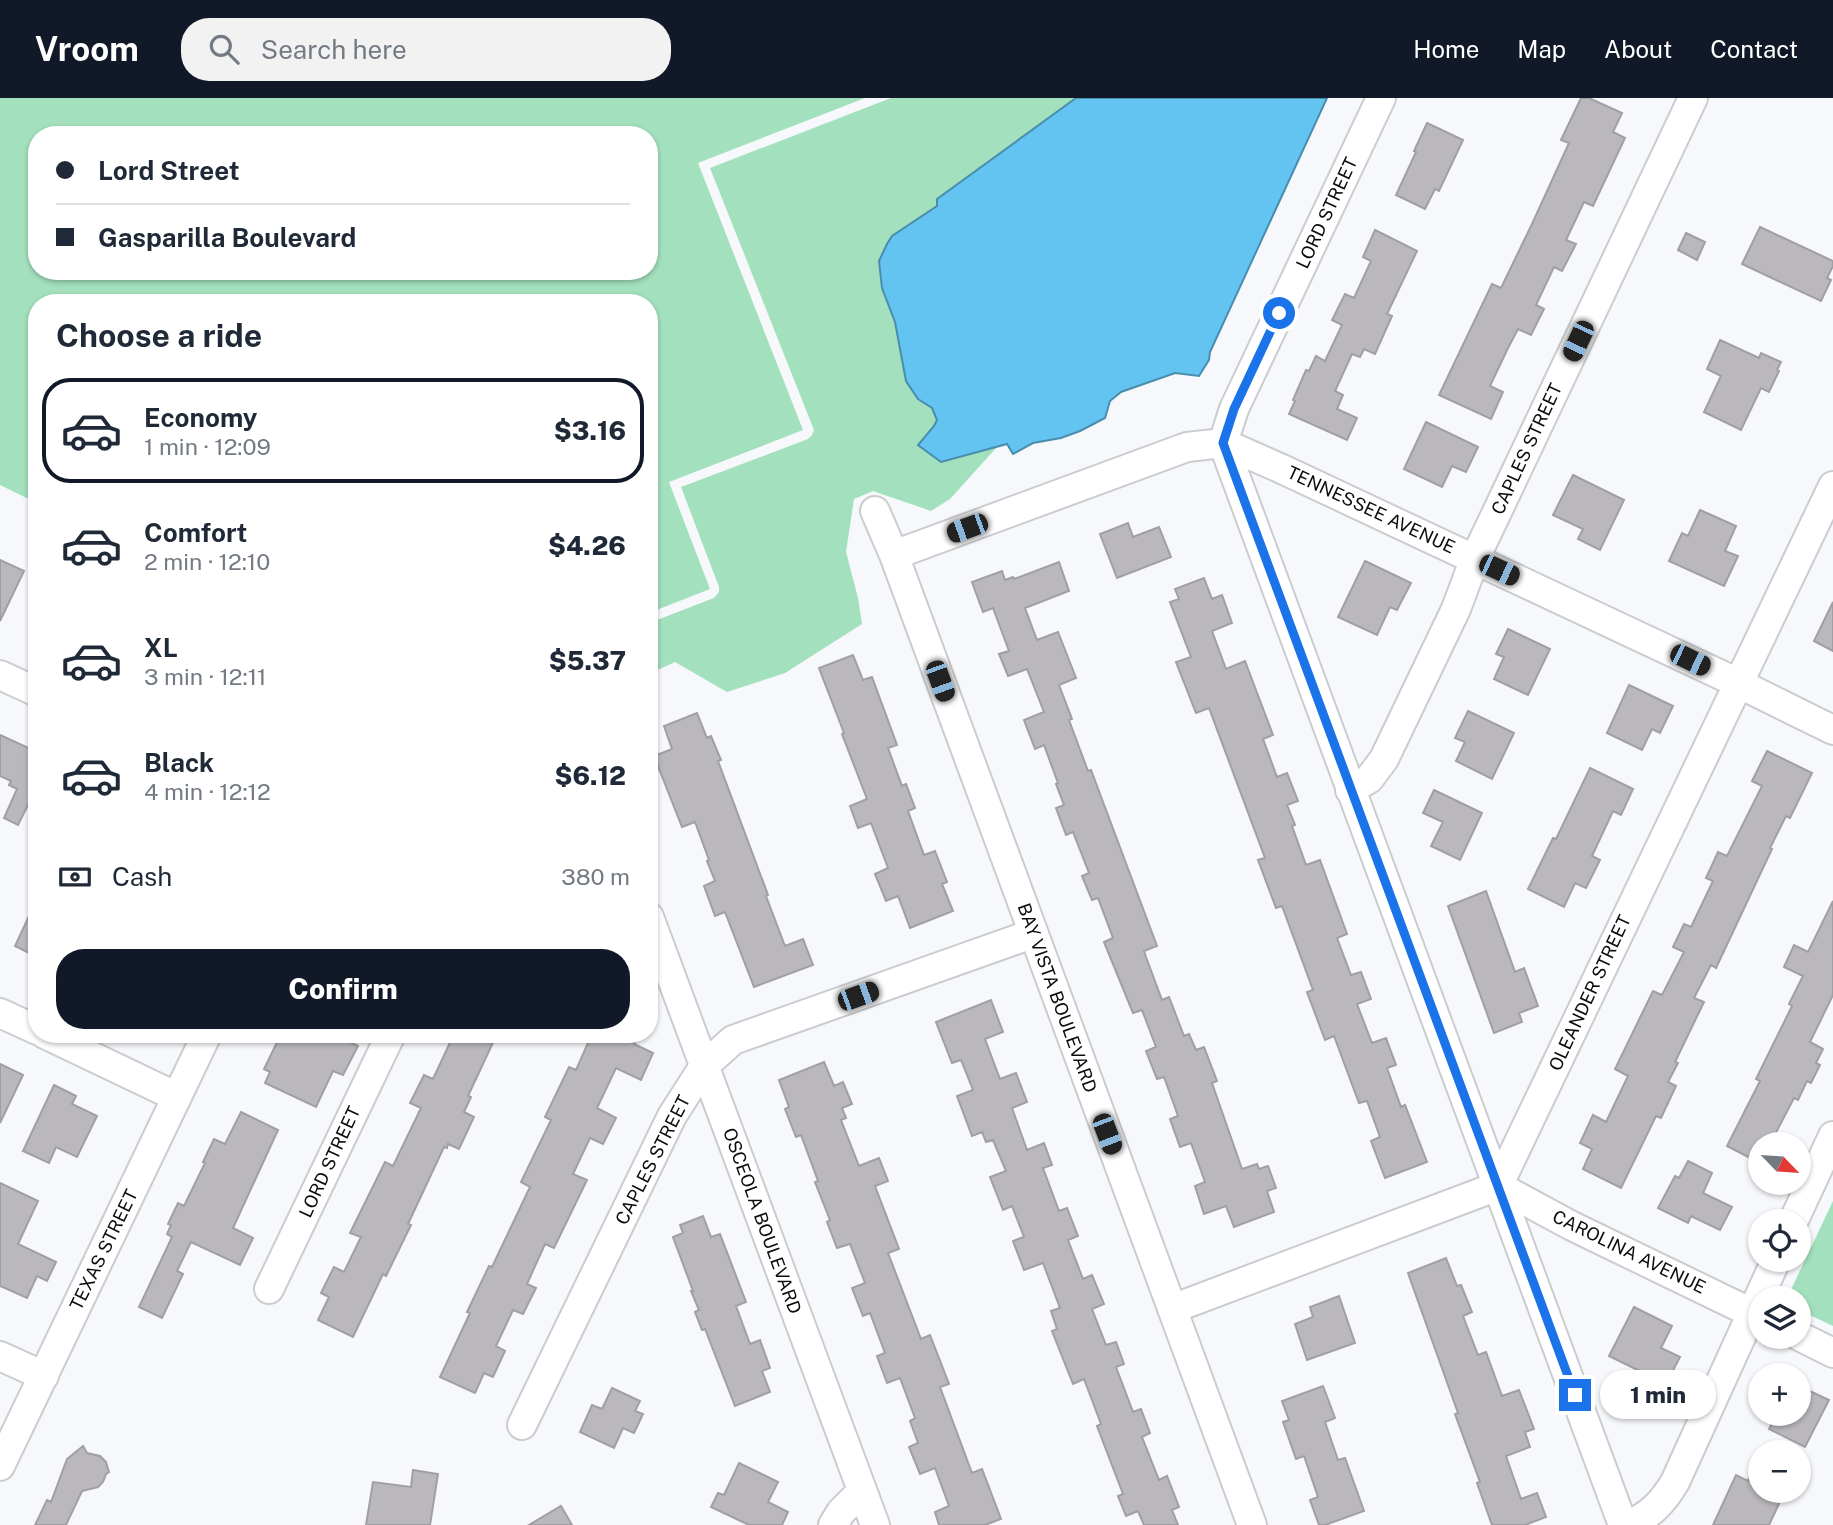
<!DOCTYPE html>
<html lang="en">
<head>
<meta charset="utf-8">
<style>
	body { margin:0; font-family:"Public Sans",sans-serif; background:#f2f2f3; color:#1f2937; height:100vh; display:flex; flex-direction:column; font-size:26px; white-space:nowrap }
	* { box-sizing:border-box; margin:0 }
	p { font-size:23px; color:#747a83 }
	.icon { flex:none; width:38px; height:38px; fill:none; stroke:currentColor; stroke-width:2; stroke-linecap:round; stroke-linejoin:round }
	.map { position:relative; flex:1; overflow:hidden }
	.drawer { position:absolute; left:28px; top:196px; width:630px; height:749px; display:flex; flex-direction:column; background:#fff; border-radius:28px; box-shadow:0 2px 5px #0004 }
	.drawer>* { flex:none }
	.top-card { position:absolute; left:28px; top:28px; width:630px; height:154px; border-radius:28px; box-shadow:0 2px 5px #0004; display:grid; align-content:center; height:154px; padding:0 28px; background:#fff }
	.needle { width:46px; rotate:115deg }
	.tools { position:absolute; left:1748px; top:1034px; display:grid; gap:14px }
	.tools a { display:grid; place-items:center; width:63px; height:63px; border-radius:50%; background:#fff; box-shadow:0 2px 5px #0004; font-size:35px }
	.end { position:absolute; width:32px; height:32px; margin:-16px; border:9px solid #1a73e8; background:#fff; box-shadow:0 0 0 4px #fff }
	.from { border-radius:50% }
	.bubble { position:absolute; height:49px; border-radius:24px; background:#fff; box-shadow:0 2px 5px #0004; font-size:23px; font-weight:800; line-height:49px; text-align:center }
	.car { position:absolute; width:21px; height:42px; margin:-21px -10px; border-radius:9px; box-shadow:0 0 5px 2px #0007; background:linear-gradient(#222 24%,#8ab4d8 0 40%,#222 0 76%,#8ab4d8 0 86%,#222 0) }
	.top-card b { display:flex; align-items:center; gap:24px; height:66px; font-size:26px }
	.top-card b+b { border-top:2px solid #e0e1e3 }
	.top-card i { width:18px; height:18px; background:#1f2937 }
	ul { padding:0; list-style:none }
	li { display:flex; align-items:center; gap:21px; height:105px; margin:0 14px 10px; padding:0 14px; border:4px solid transparent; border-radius:28px }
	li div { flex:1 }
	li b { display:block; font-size:26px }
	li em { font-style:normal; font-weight:800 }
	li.active { border-color:#111827 }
	li>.icon { width:63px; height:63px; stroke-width:1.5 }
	h2 { padding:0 28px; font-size:32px; line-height:84px }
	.pay { display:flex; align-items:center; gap:18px; height:77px; padding:0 28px; font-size:26px }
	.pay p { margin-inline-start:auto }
	.primary-button { display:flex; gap:14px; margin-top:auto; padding:14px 28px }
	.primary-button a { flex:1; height:80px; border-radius:28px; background:#111827; color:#fff; font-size:28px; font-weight:800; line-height:80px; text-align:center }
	header { display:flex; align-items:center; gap:42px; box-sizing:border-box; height:98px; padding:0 35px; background:#111827; color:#fff }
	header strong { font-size:33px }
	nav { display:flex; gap:38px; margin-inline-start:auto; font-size:24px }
	.search { width:490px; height:63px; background:#f2f2f3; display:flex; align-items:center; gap:18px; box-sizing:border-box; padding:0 24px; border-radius:28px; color:#747a83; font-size:26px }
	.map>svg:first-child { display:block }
	.green { fill:#a3e0bd; fill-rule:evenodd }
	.water { fill:#63c4f2; stroke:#498dad; stroke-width:2 }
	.building { fill:#bab8bc; stroke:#a09fa2; stroke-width:2 }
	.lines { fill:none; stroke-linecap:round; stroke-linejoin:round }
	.minor-casing { stroke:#cacccf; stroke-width:32 }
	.minor { stroke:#fff; stroke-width:28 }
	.route { stroke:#1a73e8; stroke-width:9 }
	.labels { text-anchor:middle; stroke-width:5; stroke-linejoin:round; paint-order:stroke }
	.street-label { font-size:18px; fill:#0b0c0d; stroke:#fff }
</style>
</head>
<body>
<header>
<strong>Vroom</strong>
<div class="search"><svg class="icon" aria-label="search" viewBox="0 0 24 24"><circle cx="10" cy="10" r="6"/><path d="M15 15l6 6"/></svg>Search here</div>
<nav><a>Home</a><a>Map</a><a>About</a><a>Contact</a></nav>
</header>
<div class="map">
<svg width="1833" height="1427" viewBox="0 0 1833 1427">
	<rect width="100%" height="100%" fill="#f6f8fb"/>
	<!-- green -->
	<path class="green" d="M0,0H865L698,65L803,332L669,384L710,491L649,515V205H37V405L0,387ZM37,37H649V173H37Z
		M891,0H1076L937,101V108L892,138L882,190L895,224L906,283L918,301L932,310L937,322L934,328L918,347L966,357L997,349L950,401L931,413L873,393L854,401L846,454L858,500L862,526L785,575L727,594L675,564L649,576V525L714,500L719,494V489L681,389L808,341L812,337L814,332L710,70Z
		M1833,1103V1228L1799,1212V1200H1787Z"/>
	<!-- water -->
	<path class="water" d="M1076,0H1327L1210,254L1209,262L1199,278L1175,275L1121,294L1110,303L1105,320L1080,333L1061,340L1033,345L1013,356L1007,346L941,364L918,347L934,328L937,322L932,310L918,301L906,283L895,224L882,190L879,163L887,146L892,138L937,108V101Z"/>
	<!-- building -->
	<path class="building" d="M1581,0H1589L1622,15L1613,34L1625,40L1593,108L1584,104L1566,142L1576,146L1562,173L1554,169L1536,207L1544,211L1531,237L1518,231L1508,250L1490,288L1503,294L1491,321L1439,297L1492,186L1501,190L1532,126L1569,45L1561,42Z
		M1427,25L1463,42L1439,93L1435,91L1425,111L1396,97L1416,54L1414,53Z
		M1760,129L1833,163V168L1827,180L1831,182L1821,203L1742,166Z
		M1375,132L1417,153L1387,216L1392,218L1375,256L1364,251L1360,259L1352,256L1335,293L1343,297L1337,311L1357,320L1347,342L1289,316L1295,303L1293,302L1306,272L1309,273L1316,258L1325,263L1342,227L1332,222L1345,196L1354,200L1371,163L1363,159Z
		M1686,135L1705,144L1697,162L1678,152Z
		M1720,242L1759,260L1761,255L1781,264L1777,272L1779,273L1769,294L1761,290L1741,332L1704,314L1721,278L1707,271Z
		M1426,324L1478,349L1466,374L1452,368L1442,389L1404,371Z
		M1573,377L1624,402L1600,452L1578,441L1583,431L1553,417Z
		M1700,412L1736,428L1725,453L1738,458L1724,488L1669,463L1682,435L1688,438Z
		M1128,425L1133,439L1159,429L1171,459L1117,480L1100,436Z
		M0,462L24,473L0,523Z
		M1365,463L1411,485L1397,512L1390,509L1377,537L1338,519Z
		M1059,464L1069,493L1025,510L1037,542L1058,534L1076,580L1059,587L1072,621L1069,622L1088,673L1091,672L1157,848L1144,853L1146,859L1162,902L1169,899L1184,938L1189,936L1196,952L1204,949L1217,983L1212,985L1242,1071L1257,1066L1259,1071L1268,1068L1276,1090L1267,1093L1274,1114L1234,1129L1226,1108L1204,1116L1195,1088L1205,1084L1191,1045L1180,1049L1170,1021L1178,1018L1164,979L1157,981L1146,953L1156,949L1142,912L1133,915L1115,871L1104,844L1113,840L1098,800L1092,802L1082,778L1089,775L1073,734L1066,737L1056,710L1064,707L1056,686L1058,685L1044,647L1035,651L1024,622L1044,614L1027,571L1008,578L999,556L1009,553L993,510L983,514L972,484L1002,473L1005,482L1013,479L1014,481Z
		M1204,480L1212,501L1222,497L1232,525L1212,533L1226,571L1245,563L1273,637L1263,641L1277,679L1287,675L1298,703L1287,707L1295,727L1292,728L1306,767L1320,762L1347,836L1337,840L1351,877L1361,874L1371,901L1357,906L1372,945L1386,940L1396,967L1387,970L1401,1009L1405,1007L1427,1064L1385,1080L1371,1043L1380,1039L1367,1003L1359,1005L1334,938L1325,942L1307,894L1313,892L1282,808L1276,810L1258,762L1265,760L1209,610L1196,615L1176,564L1191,559L1170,504L1179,501L1175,491Z
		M1833,504V553L1814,543Z
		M1508,531L1550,551L1528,597L1494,581L1504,559L1496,556Z
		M853,557L863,582L872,579L897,647L888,650L902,688L906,686L915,710L908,713L924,757L935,753L947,784L942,786L953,813L910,830L898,798L886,803L875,776L888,770L871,725L858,730L850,708L867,701L842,636L844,635L819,570Z
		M1629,587L1673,608L1660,635L1652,631L1642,652L1607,635Z
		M1468,613L1514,635L1492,681L1456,663L1465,644L1455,640Z
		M697,615L707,640L711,638L721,662L718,663L768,797L766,798L785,848L803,841L813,867L754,889L725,814L715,818L704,788L715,783L707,763L709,762L695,724L682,729L654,658L672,651L664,628Z
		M0,637L37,654V689L18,727L4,720L17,691L9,687L11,683L0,678Z
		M1767,653L1812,675L1790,720L1786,718L1770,750L1772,751L1716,870L1711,867L1694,900L1704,904L1675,964L1678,965L1668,984L1676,988L1661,1020L1656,1018L1621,1090L1583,1071L1592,1051L1580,1045L1593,1017L1606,1024L1628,978L1615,971L1653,893L1662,897L1684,854L1673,849L1684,826L1691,829L1713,783L1706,780L1718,754L1727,758L1762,688L1752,683Z
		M1590,670L1633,691L1621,717L1613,713L1592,758L1600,762L1586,790L1575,785L1564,809L1528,791L1553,740L1556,741Z
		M1434,692L1482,715L1460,762L1431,748L1443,724L1423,715Z
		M1486,793L1515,874L1524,870L1538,908L1519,915L1522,924L1494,935L1448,808Z
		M37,801V859L15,848Z
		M1833,803V897L1810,944L1823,951L1816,965L1820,967L1811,985L1807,983L1798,1002L1794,1000L1770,1046H1760V1065L1727,1048L1760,983L1756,981L1792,908L1789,906L1803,878L1784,869L1794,847L1808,854Z
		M991,902L1003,934L985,941L1000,981L1016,975L1027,1004L1012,1010L1027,1052L1044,1045L1052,1067L1043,1070L1059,1113L1067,1110L1078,1138L1068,1142L1083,1181L1092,1177L1104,1206L1092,1211L1106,1247L1116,1244L1124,1266L1116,1269L1133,1314L1141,1311L1150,1335L1142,1339L1159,1382L1167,1378L1179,1409L1172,1412L1178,1427H1144L1138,1413L1126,1418L1118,1398L1123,1396L1097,1328L1101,1326L1084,1281L1073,1286L1052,1233L1057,1231L1051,1213L1060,1210L1043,1165L1024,1172L1013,1143L1024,1139L1012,1108L1003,1112L990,1079L1006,1073L993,1042L986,1044L982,1034L972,1038L957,998L973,992L961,962L952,965L936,924Z
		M281,936H333L358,948L343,977L333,973L316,1009L265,985L270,974L264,971Z
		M454,936H497L468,998L471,999L464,1014L474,1019L459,1051L448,1046L447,1050L444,1049L408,1126L411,1127L386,1178L383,1176L353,1239L318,1222L329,1199L321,1195L334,1169L344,1174L361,1139L350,1135L385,1064L393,1068L421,1010L410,1005L424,977L433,981Z
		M592,936H639L634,946L653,955L641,982L616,970L597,1010L616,1020L603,1046L590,1040L573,1076L587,1082L554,1150L545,1146L527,1186L536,1190L523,1216L513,1212L496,1248L505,1253L493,1279L484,1275L475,1295L440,1279L470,1215L467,1214L489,1168L492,1169L530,1089L521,1084L551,1022L545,1019L569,969L576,972Z
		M824,964L834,988L843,984L852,1006L842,1010L846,1020L841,1022L859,1068L879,1060L888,1083L875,1088L899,1151L888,1155L921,1241L930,1237L949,1286L940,1289L972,1375L982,1371L1001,1421L985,1427H939L935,1414L949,1408L935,1370L920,1376L909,1349L918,1345L910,1323L915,1320L900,1280L887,1285L877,1258L885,1255L870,1215L863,1218L852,1190L865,1185L850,1146L837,1150L827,1124L830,1122L815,1084L818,1083L801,1037L796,1039L785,1011L789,1009L779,982Z
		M0,966L23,977L0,1025Z
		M54,987L76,998L72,1006L97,1018L77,1059L56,1049L49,1065L23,1053Z
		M241,1014L278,1032L233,1130L253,1140L240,1167L191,1144L177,1173L183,1176L162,1220L139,1209L172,1139L167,1136L171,1127L168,1126L178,1105L184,1108L205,1065L203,1064L214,1041L225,1046Z
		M1688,1063L1712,1075L1703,1095L1732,1109L1720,1132L1691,1118L1688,1125L1658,1110L1675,1078L1679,1080Z
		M0,1085L38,1103L18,1146L56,1164L47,1183L37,1178L27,1200L0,1188Z
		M703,1118L711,1139L720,1136L746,1204L736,1208L750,1246L760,1242L770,1270L762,1273L770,1294L735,1308L705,1231L702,1232L695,1214L699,1212L691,1193H693L673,1139L683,1135L680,1127Z
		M1446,1160L1457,1188L1461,1187L1472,1214L1463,1218L1478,1257L1486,1254L1502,1298L1519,1292L1534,1331L1525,1334L1530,1349L1506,1358L1521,1401L1537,1395L1546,1419L1525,1427H1492L1477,1385L1480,1384L1455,1316L1458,1315L1408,1175Z
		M1339,1198L1355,1245L1307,1262L1295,1226L1313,1219L1310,1209Z
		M1634,1209L1672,1228L1661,1250L1680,1259L1666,1286L1609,1258Z
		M1323,1288L1335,1320L1325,1324L1338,1362L1345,1360L1364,1413L1325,1427H1319L1310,1402L1318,1399L1304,1358L1296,1361L1283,1324L1289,1322L1282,1303Z
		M1799,1288L1829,1302L1805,1349L1769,1331L1777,1316H1799Z
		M612,1290L640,1303L635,1313L643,1316L634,1335L623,1330L614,1350L580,1334L592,1307L602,1311Z
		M83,1348L87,1355L100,1358L106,1364L109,1374L106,1376L103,1384L98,1389L82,1393L66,1427H35L47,1402L51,1404L67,1361Z
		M1760,1355V1393H1785L1769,1427H1713L1736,1377L1748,1383Z
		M739,1365L778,1384L768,1404L788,1414L782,1427H749L711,1409L718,1395L724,1397Z
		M413,1372L438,1376L430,1427H366L373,1384L411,1389Z
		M561,1408L572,1427H529Z"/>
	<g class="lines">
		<!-- minor casing -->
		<g class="minor-casing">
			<path id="minor" d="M1381,0L1234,311L1223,345L1623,1427
				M875,413L894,457L1252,1427
				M894,457L1187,349L1223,345L1282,371L1738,585L1833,632
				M0,577L37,594
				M1350,692L1369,681L1384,661L1456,511L1475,460L1497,414L1693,0
				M649,819L875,1427
				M0,915L37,932
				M45,936L177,999
				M1498,1088L1572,1128L1760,1219
				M1793,1124L1833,1038
				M269,1191L391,936
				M1172,1211L1498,1088L1833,388
				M1799,1238L1833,1255
				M0,1258L44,1278
				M522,1327L672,1018L704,968L733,942L1032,836
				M0,1368L207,936
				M833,1427L841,1414L862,1393
				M1628,1427C1650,1418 1663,1404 1675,1384L1776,1162"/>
		</g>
		<!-- minor -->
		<use href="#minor" class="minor"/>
	</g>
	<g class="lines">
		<!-- route -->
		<path class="route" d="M1279,215L1234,311L1223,345L1575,1297"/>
	</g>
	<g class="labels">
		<!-- street labels -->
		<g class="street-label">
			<text transform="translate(1327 115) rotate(-65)" y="6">LORD STREET</text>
			<text transform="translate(1527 351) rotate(-65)" y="6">CAPLES STREET</text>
			<text transform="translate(1371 412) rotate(25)" y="6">TENNESSEE AVENUE</text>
			<text transform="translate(1590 895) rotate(-65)" y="6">OLEANDER STREET</text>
			<text transform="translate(1057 900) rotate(70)" y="6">BAY VISTA BOULEVARD</text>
			<text transform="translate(653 1062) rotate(-63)" y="6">CAPLES STREET</text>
			<text transform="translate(330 1064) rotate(-65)" y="6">LORD STREET</text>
			<text transform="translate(762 1123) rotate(70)" y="6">OSCEOLA BOULEVARD</text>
			<text transform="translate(104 1152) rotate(-64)" y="6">TEXAS STREET</text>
			<text transform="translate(1629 1154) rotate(26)" y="6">CAROLINA AVENUE</text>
		</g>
	</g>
</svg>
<div class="tools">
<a><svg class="needle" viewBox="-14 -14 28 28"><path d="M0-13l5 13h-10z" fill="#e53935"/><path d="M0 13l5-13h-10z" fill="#747a83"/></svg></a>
<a><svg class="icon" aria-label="locate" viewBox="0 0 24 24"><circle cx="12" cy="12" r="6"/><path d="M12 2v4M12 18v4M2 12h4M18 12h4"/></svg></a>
<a><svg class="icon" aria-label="layers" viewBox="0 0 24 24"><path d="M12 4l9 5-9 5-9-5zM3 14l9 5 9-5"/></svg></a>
<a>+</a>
<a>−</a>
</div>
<i class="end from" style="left:1279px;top:215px"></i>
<i class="end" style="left:1575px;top:1297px"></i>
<div class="bubble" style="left:1600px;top:1272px;width:116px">1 min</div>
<i class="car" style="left:1578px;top:243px;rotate:205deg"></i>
<i class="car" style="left:967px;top:430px;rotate:250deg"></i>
<i class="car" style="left:1499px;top:472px;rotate:115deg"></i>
<i class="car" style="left:1690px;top:562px;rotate:116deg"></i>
<i class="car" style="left:940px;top:583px;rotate:160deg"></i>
<i class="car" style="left:858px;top:898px;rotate:70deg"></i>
<i class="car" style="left:1107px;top:1036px;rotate:159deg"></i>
<div class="top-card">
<b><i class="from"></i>Lord Street</b>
<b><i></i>Gasparilla Boulevard</b>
</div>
<section class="drawer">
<h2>Choose a ride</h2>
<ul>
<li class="active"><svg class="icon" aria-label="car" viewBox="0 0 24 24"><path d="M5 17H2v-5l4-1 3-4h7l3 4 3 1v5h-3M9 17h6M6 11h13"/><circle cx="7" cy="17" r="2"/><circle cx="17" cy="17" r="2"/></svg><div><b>Economy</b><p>1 min · 12:09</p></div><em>$3.16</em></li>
<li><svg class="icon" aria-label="car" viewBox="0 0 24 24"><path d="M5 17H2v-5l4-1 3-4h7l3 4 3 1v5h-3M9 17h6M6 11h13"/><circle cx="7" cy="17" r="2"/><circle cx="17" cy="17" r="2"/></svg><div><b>Comfort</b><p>2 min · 12:10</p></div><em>$4.26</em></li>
<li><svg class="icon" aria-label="car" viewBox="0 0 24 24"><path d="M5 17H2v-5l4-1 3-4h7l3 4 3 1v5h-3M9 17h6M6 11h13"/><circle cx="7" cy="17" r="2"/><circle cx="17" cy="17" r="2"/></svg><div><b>XL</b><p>3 min · 12:11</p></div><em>$5.37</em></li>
<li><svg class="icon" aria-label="car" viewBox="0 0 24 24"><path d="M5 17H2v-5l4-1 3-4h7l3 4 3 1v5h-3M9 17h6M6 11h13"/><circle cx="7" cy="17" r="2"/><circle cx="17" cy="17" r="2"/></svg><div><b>Black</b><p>4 min · 12:12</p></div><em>$6.12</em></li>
</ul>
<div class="pay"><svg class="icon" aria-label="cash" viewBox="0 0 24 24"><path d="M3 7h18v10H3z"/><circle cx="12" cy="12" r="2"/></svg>Cash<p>380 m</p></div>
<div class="primary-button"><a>Confirm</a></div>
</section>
</div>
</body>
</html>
